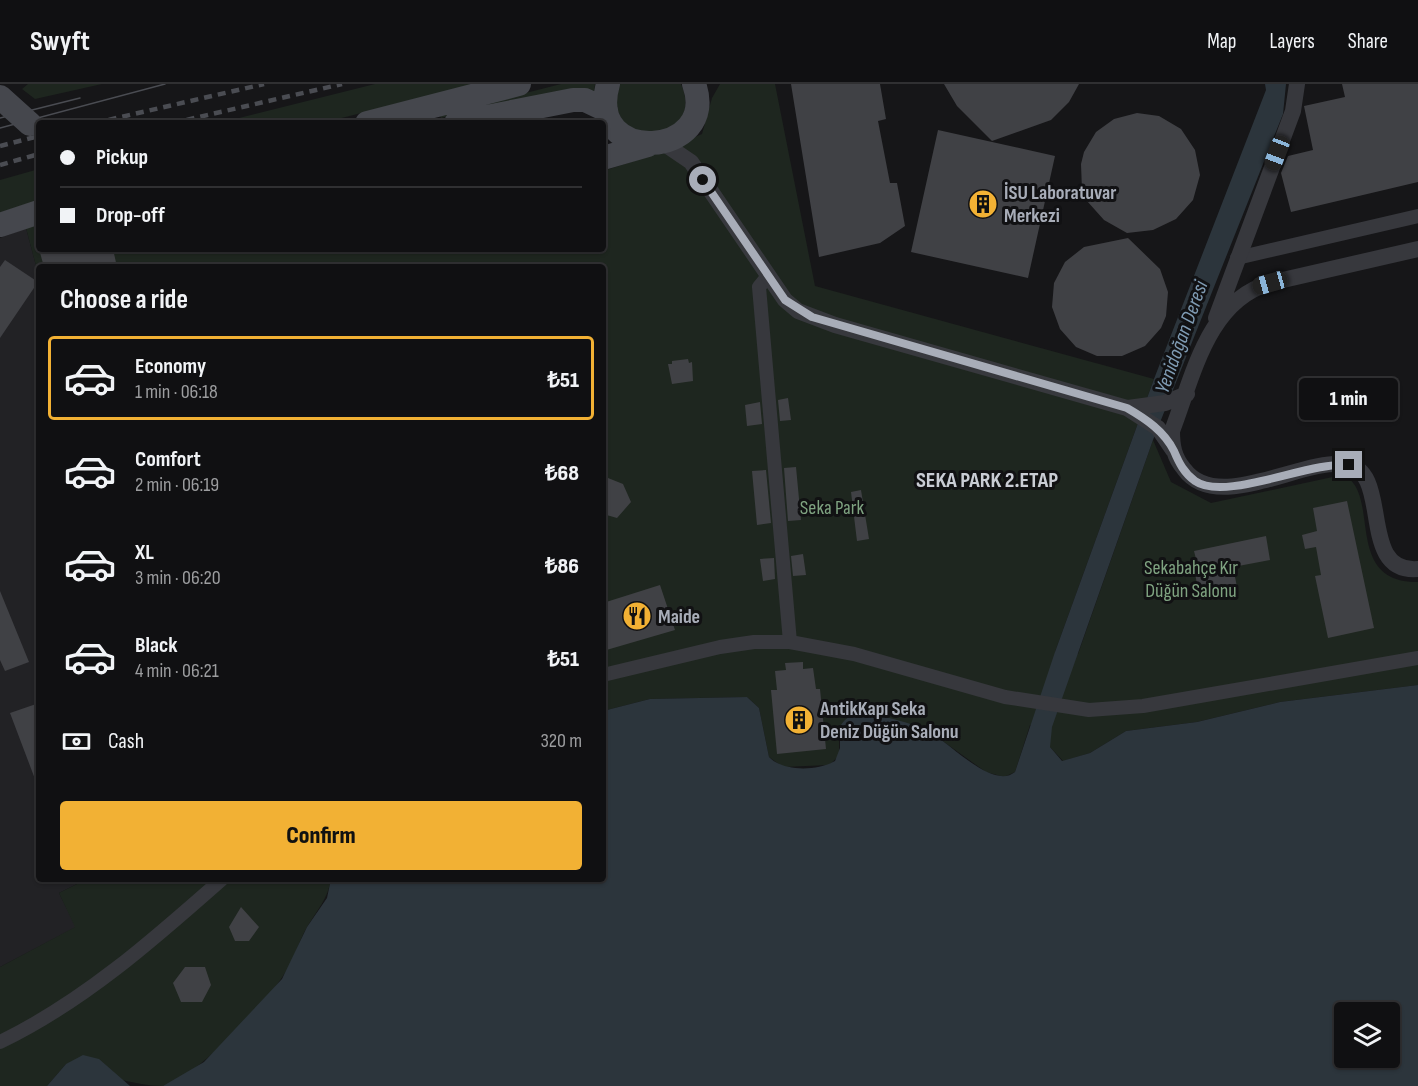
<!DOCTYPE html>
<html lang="en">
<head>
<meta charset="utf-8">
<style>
	body { margin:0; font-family:"Sofia Sans Condensed",sans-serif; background:#19191b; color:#f1f3f6; height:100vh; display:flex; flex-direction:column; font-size:22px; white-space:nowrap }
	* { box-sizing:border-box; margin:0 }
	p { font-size:20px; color:#9c9d9f }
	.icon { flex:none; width:33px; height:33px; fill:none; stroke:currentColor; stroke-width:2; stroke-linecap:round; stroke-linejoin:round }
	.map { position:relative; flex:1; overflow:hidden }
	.sheet { position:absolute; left:36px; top:180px; width:570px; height:618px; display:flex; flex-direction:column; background:#101012; border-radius:6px; box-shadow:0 2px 4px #0004,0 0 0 2px #303032 }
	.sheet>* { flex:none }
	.banner { position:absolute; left:36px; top:36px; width:570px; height:132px; border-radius:6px; box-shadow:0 2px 4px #0004,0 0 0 2px #303032; display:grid; align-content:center; height:132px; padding:0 24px; background:#101012 }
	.buttons { position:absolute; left:1334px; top:918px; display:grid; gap:12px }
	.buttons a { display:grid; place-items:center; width:66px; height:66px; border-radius:6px; background:#101012; box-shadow:0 2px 4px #0004,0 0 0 2px #303032; font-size:30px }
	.end { position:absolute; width:27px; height:27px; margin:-14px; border:8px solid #a8adb8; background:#111; box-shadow:0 0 0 3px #111 }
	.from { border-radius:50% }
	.bubble { position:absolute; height:42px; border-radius:6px; background:#101012; box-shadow:0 2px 4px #0004,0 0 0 2px #303032; font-size:20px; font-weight:800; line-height:42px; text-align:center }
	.car { position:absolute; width:18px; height:36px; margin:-18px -9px; border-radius:8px; box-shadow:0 0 4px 2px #0007; background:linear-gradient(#222 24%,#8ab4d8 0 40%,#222 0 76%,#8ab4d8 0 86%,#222 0) }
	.banner b { display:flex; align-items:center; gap:21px; height:57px; font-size:22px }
	.banner b+b { border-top:2px solid #303032 }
	.banner i { width:15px; height:15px; background:#f1f3f6 }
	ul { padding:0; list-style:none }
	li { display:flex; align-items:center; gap:18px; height:84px; margin:0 12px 9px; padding:0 12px; border:3px solid transparent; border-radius:6px }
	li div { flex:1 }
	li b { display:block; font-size:22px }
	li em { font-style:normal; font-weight:800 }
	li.selected { border-color:#f2b134 }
	li>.icon { width:54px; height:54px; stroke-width:1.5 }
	h2 { padding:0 24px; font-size:27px; line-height:72px }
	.pay { display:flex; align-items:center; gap:15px; height:66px; padding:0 24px; font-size:22px }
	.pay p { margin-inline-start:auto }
	.action { display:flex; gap:12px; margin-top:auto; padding:12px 24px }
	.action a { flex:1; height:69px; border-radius:6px; background:#f2b134; color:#111; font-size:24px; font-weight:800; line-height:69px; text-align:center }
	header { display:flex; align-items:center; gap:36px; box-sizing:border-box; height:84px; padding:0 30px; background:#101012; border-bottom:2px solid #303032 }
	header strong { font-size:28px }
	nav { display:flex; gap:33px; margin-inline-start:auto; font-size:21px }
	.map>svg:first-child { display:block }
	.built { fill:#222225 }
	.green { fill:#1e261f }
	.water { fill:#2c353c; fill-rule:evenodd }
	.building { fill:#404145 }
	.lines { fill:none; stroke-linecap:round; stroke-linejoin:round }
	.pedestrian { stroke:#37383d; stroke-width:14 }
	.minor { stroke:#37383d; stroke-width:16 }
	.secondary { stroke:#45474d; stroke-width:24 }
	.tram { stroke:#4a4c52; stroke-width:1.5 }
	.rail { stroke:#4a4c52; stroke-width:4.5; stroke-dasharray:8 6; stroke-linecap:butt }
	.secondary-bridge { stroke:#45474d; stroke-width:24 }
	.route { stroke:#a8adb8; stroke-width:8 }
	.labels { text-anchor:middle; stroke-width:6; stroke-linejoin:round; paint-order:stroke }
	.poi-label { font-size:20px; font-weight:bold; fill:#a8adb8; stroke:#111113; text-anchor:start }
	.park-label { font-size:20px; fill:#7fa381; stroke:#111113 }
	.water-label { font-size:21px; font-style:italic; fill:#7f9bb3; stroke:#111113 }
	.quarter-label { font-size:22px; font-weight:bold; fill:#c9ccd4; stroke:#111113 }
</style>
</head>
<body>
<header>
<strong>Swyft</strong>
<nav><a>Map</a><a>Layers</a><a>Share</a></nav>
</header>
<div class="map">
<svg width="1418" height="1002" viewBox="0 0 1418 1002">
	<rect width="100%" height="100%" fill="#161618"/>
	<!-- built -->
	<path class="built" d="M26,144L39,193V795H87L59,809L76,843L0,883V154Z"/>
	<!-- green -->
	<path class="green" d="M28,0H102L35,15L22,5Z
		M375,0H475L322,39H219Z
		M561,0H595L594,8L576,4L441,34L440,31Z
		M620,0H681C709,61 597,70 620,0Z
		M720,0H775L815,202L1154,295L1055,568L1078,570L1153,356L1171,398L1211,419L1342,391C1383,406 1341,499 1418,498V601L1280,618L1197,638L1126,647L1090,669L1063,677L1050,663V653L1030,641L1015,688L1004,693L986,688L930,648L879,633L839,649V672L829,681L783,683L769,673L759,624L747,613L650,615L603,627V183H39V193L26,144L39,140V165H603V87L650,72L702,50L712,14Z
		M39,85V118L0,131V96Z
		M87,795H331C328,815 317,826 307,843C298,859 294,877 283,892C264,921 196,994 163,1002C136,1002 93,988 66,980L47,1002H0V883L75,843L59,809Z"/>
	<!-- water -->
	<path class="water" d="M1265,0H1286L1283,30L1153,356L1052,643L1050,663L1062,677L1090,669L1126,647L1197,638L1280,618L1418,601V1002H163L204,978L282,895L307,843L327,814L331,795H603V627L650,615L747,613L759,624L769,673C783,688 818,687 835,677L840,664V642C844,637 848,632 854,631C872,627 916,640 931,649C951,660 993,706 1015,688L1055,568L1154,295L1266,6ZM1344,928H1389V974H1344Z
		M83,971L99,975L130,1002H47L66,980Z"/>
	<!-- building -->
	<path class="building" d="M791,0H880L886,35L878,37L890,99H897L905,142L880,159L819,173Z
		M944,0H1079L1069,18L1051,36L992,57L957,22Z
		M1342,0H1418V98L1291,128L1281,89L1288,72L1313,66L1304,22L1345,13Z
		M1137,29L1159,32L1181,45L1195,66L1200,91L1193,116L1176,135L1153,146L1127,149L1104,136L1087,117L1082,106L1081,80L1084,68L1096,48L1114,35Z
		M938,46L1055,72L1028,194L911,168Z
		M1128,154L1160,185L1168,208L1166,232L1161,244L1145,262L1122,272H1097L1076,263L1060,245L1052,223L1054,199L1065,178L1084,163Z
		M39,165H113L117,183H44Z
		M5,176L38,198L0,254V183Z
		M688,275L689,279L692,278L693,297L672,300L668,280H672V277Z
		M788,314L791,336L780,337L778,316Z
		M760,318L762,340L747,342L745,321Z
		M796,383L801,436L788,437L784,384Z
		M766,386L771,439L757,441L752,387Z
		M603,392L623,400L631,418L617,434L603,430Z
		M861,406L869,455L857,457L851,408Z
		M1347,417L1374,544L1328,554L1315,492L1321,491L1316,463L1305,465L1302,451L1317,447L1313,424Z
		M1266,452L1270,476L1233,483L1238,508L1200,516L1194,484L1198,483L1194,467Z
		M803,470L806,491L793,492L791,472Z
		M774,474L775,495L763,497L760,475Z
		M660,501L675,546L603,567V519Z
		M0,507L29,578L5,587L0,576Z
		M803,578V585L813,584L816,605H820L826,665L777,670L771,606H777L775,587L786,586L785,579Z
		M39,619V703H38L10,629Z
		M241,823L259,843L249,857H235L229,843Z
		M185,883H205L211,901L202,918H181L173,899Z"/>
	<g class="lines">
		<!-- pedestrian -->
		<path class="pedestrian" d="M1237,174L1418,132
			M768,192L759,203L790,558
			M603,591L720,563L754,558H790L854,570L1005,613L1089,626L1143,622L1418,574
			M0,958C83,918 153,856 222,795"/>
		<!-- minor -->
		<path class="minor" d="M663,59L691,78L785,216L798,227L835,241L1127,324L1158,344L1173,366
			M1418,165L1270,199C1207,217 1193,293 1172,347C1172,362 1174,373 1184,385C1217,430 1300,375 1345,380C1394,386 1356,490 1418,485
			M1216,234L1293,27L1297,0
			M1128,324L1165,319L1187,310"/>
		<!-- secondary -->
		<path class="secondary" d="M608,0C584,83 721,74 694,0
			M367,39L519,0
			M456,39L573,16H585L606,26
			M603,74L648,61
			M0,141L39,128"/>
		<!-- tram -->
		<path class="tram" d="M0,34L80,14
			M0,44L165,0"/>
		<!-- rail -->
		<path class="rail" d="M95,39L264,0
			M173,39L342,0
			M0,62L39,52
			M0,81L39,70"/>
		<!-- secondary-bridge -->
		<path class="secondary-bridge" d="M0,13L30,40"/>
	</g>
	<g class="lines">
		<!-- route -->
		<path class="route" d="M703,96L785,216L812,233L1127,324C1146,335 1164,347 1174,367C1179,379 1184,389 1195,397C1225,418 1310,377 1349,381"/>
	</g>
	<!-- icons -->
	<defs>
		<g id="building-disc" transform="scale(1.5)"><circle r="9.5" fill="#f2b134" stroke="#111113"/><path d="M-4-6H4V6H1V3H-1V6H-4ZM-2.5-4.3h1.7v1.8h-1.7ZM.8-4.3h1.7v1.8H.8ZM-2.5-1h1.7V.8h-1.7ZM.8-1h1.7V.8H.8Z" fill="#111"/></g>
		<g id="restaurant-disc" transform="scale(1.5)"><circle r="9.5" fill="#f2b134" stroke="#111113"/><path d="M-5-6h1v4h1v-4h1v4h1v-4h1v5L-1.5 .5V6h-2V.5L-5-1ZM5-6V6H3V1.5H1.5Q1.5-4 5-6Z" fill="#111"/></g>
	</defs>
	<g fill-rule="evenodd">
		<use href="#building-disc" x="983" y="120"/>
		<use href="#restaurant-disc" x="637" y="532"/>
		<use href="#building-disc" x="799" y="636"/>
	</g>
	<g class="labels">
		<!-- poi labels -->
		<g class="poi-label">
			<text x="1004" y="115">İSU Laboratuvar<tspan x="1004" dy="23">Merkezi</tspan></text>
			<text x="658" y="539">Maide</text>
			<text x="820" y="631">AntikKapı Seka<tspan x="820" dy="23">Deniz Düğün Salonu</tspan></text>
		</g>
		<!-- park labels -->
		<g class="park-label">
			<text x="832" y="430">Seka Park</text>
			<text x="1191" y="490">Sekabahçe Kır<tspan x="1191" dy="23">Düğün Salonu</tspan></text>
		</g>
		<!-- water labels -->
		<g class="water-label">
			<text transform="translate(1181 253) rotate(-70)" y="7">Yenidoğan Deresi</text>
		</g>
		<!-- quarter labels -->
		<g class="quarter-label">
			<text x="987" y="403">SEKA PARK 2.ETAP</text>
		</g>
	</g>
</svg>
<div class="buttons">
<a><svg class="icon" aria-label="layers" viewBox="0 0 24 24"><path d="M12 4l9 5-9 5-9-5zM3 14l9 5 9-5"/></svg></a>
</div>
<i class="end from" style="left:703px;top:96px"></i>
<i class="end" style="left:1349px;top:381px"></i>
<div class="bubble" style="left:1299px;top:294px;width:99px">1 min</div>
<i class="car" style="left:1277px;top:69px;rotate:201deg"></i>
<i class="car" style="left:1270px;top:199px;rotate:254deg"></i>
<div class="banner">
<b><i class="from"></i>Pickup</b>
<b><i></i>Drop-off</b>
</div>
<section class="sheet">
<h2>Choose a ride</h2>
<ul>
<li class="selected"><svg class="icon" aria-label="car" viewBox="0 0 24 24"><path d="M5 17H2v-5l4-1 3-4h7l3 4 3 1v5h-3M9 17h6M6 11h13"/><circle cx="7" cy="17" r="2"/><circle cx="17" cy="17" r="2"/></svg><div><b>Economy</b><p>1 min · 06:18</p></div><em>₺51</em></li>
<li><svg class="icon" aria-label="car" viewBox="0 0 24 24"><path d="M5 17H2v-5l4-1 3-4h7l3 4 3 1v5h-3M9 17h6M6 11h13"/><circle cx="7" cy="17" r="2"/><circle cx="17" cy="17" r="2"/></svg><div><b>Comfort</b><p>2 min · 06:19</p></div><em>₺68</em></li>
<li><svg class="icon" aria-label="car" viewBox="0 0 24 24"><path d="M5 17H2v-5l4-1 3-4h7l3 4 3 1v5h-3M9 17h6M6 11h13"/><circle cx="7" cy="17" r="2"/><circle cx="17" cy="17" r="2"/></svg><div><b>XL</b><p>3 min · 06:20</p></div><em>₺86</em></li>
<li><svg class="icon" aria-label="car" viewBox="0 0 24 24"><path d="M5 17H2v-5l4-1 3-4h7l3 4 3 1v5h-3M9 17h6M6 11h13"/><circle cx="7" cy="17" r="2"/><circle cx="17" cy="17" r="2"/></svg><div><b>Black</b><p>4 min · 06:21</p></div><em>₺51</em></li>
</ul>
<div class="pay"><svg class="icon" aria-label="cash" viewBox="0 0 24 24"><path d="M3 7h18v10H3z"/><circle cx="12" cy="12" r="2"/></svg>Cash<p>320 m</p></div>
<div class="action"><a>Confirm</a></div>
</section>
</div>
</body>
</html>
